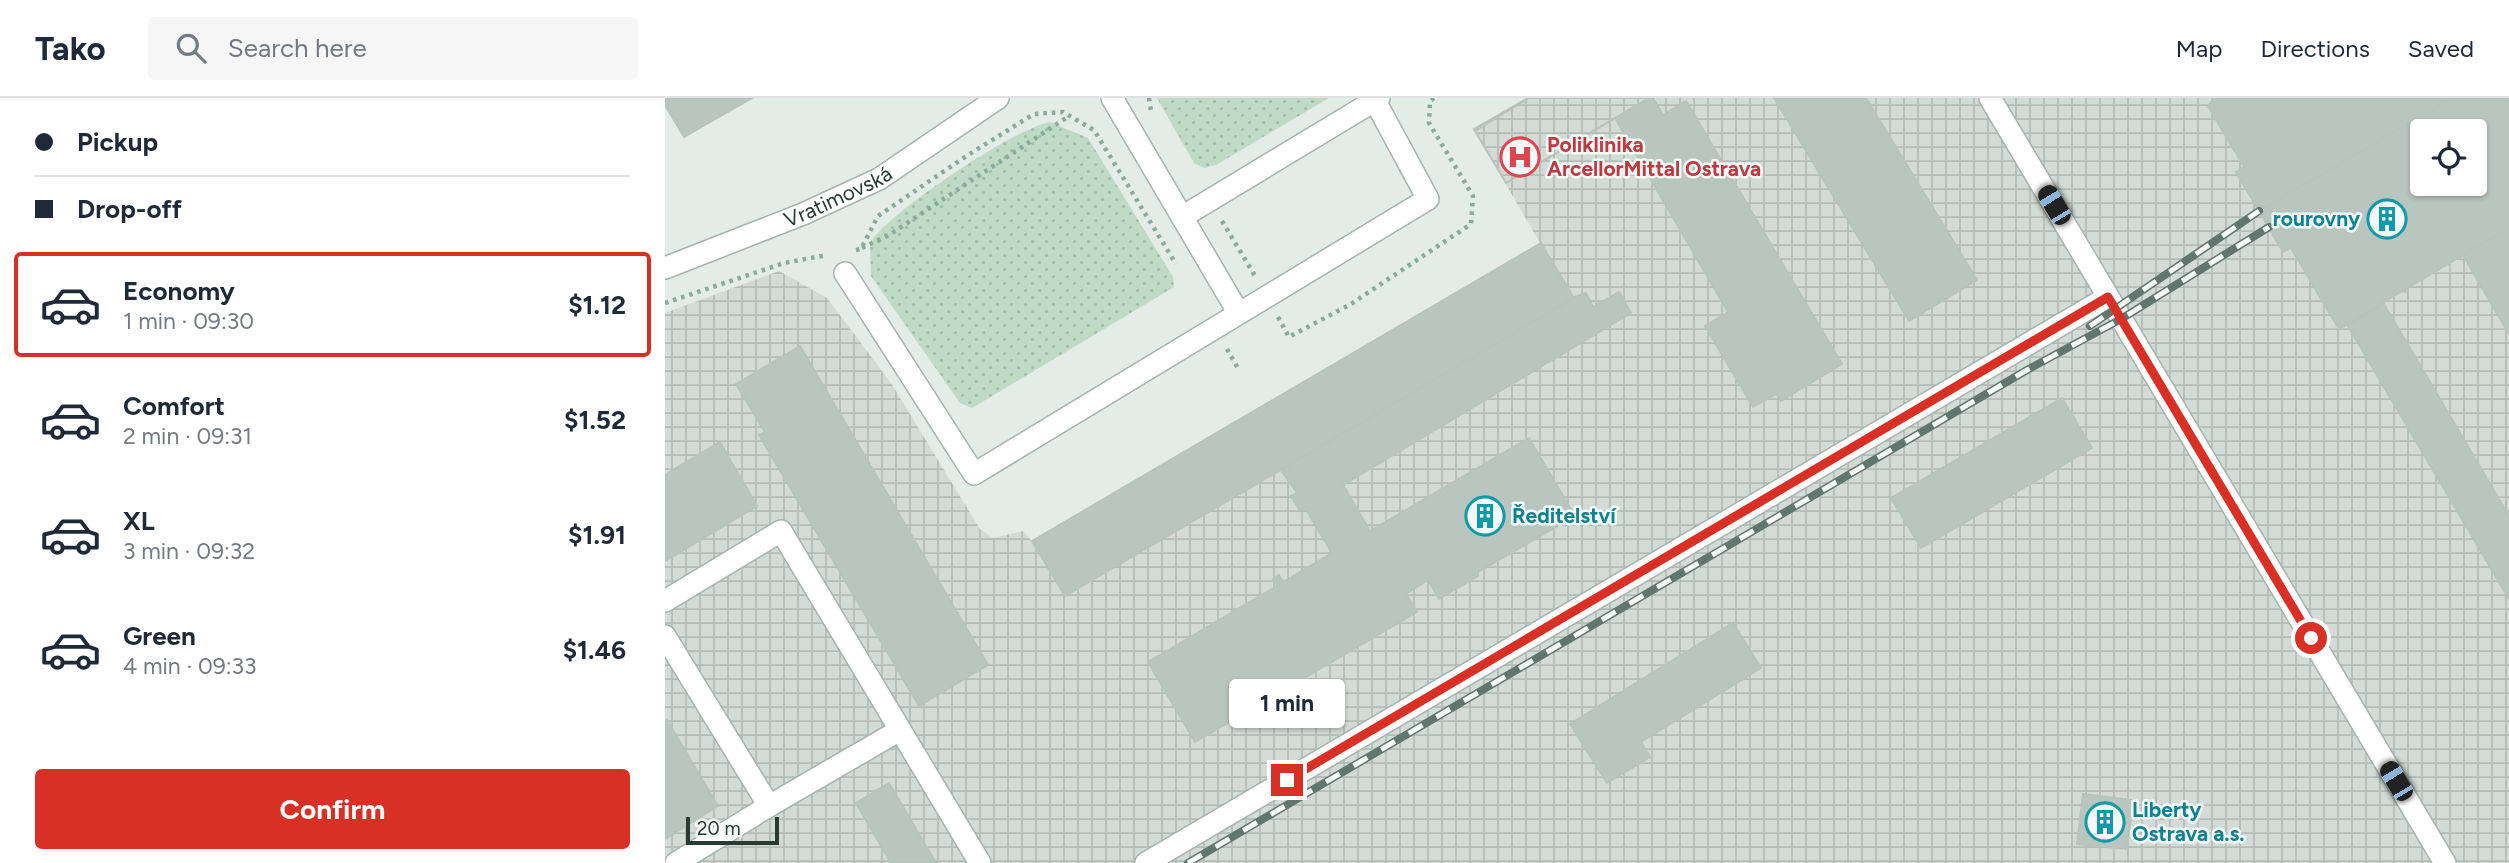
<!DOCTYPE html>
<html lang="en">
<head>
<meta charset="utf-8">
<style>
	body { margin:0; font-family:Figtree,sans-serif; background:#f6f6f7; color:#1f2937; height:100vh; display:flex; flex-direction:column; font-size:26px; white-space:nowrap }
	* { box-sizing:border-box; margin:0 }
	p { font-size:23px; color:#747a83 }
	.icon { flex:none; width:38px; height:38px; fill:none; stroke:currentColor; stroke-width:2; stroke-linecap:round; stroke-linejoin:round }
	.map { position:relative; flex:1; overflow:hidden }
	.drawer { display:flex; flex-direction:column; background:#fff; width:665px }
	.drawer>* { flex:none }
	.top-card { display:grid; align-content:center; height:154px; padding:0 35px; background:#fff }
	.controls { position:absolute; left:1745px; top:21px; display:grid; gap:14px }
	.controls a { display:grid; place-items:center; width:77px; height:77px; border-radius:7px; background:#fff; box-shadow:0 2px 5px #0004; font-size:35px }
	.scale { position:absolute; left:21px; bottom:18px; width:93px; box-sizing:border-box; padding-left:7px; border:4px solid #253b34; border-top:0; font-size:19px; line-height:24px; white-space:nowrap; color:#253b34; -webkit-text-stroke:5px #f4f8f6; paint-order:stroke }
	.end { position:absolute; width:32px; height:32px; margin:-16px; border:9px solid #d93025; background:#fff; box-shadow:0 0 0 4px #fff }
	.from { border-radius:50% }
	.bubble { position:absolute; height:49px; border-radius:7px; background:#fff; box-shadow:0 2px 5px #0004; font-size:23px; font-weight:700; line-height:49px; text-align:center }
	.car { position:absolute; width:21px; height:42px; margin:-21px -10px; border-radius:9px; box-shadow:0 0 5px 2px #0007; background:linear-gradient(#222 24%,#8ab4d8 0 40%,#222 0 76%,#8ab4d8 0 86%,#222 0) }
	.top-card b { display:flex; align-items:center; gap:24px; height:66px; font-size:26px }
	.top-card b+b { border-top:2px solid #e0e1e3 }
	.top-card i { width:18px; height:18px; background:#1f2937 }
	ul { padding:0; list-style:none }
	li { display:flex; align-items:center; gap:21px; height:105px; margin:0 14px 10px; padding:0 21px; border:4px solid transparent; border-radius:7px }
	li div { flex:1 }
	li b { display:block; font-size:26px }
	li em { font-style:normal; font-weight:700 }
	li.current { border-color:#d93025 }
	li>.icon { width:63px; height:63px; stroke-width:1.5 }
	.action { display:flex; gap:14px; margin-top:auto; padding:14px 35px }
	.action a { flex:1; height:80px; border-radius:7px; background:#d93025; color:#fff; font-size:28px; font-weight:700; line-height:80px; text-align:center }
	header { display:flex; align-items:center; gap:42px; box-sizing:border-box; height:98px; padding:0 35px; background:#fff; border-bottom:2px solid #e0e1e3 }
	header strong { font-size:33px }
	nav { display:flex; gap:38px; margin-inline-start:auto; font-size:24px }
	.search { width:490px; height:63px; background:#f6f6f7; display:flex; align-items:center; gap:18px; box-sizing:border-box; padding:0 24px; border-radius:7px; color:#747a83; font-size:26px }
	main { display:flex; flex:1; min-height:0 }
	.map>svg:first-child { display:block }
	.industrial { fill:url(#industrial-grid); fill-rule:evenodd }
	.grass { fill:url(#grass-dots) }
	.building { fill:#b9c6c0; stroke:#b7c4be; stroke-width:2; fill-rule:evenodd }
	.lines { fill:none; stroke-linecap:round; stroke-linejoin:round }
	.minor-casing { stroke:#a6b3ae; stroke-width:24 }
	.path { stroke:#87ac9e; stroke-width:4.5; stroke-dasharray:3.5 5; stroke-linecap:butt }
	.minor { stroke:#fff; stroke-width:21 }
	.rail-casing { stroke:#60766f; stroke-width:8 }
	.rail { stroke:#f4f8f6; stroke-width:5; stroke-dasharray:16; stroke-linecap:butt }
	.route { stroke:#d93025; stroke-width:9 }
	.labels { text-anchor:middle; stroke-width:5; stroke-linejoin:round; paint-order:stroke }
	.health-label { font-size:21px; font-weight:bold; fill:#be3a42; stroke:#f4f8f6; text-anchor:start }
	.street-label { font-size:21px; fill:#253b34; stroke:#f4f8f6 }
	.culture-label { font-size:21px; font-weight:bold; fill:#0d838f; stroke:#f4f8f6; text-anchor:start }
</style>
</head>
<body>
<header>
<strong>Tako</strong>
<div class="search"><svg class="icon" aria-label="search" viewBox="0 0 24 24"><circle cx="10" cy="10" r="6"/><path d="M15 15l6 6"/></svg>Search here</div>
<nav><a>Map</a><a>Directions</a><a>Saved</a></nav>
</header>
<main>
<section class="drawer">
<div class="top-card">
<b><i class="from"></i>Pickup</b>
<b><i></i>Drop-off</b>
</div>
<ul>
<li class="current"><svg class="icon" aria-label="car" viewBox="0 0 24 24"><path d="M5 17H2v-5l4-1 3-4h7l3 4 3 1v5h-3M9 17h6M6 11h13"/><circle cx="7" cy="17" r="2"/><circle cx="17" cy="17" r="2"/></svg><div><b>Economy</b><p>1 min · 09:30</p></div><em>$1.12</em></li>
<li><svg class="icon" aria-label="car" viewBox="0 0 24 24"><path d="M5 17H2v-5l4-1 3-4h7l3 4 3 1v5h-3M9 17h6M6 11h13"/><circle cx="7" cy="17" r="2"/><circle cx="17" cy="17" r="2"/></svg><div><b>Comfort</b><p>2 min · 09:31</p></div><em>$1.52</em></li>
<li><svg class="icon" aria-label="car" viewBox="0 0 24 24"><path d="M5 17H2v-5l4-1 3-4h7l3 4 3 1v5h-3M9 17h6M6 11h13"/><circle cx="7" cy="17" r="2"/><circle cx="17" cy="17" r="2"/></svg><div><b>XL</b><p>3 min · 09:32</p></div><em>$1.91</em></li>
<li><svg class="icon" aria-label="car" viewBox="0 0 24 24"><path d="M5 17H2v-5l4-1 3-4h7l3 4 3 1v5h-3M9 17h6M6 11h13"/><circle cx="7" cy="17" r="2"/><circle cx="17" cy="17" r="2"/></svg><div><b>Green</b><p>4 min · 09:33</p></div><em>$1.46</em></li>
</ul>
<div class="action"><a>Confirm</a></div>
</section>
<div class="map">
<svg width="1844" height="765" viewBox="0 0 1844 765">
	<defs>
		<pattern id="industrial-grid" width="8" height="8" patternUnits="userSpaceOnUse" patternTransform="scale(1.75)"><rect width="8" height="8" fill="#d2dbd6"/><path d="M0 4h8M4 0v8" fill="none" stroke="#b4bdb8"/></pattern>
		<pattern id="grass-dots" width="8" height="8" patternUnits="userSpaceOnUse" patternTransform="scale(1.75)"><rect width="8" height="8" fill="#bfdac5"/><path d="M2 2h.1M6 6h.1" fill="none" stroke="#a4bcaa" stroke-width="1.8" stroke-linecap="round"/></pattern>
	</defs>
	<rect width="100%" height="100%" fill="#e3ece7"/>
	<!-- industrial -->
	<path class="industrial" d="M864,0H1844V765H0V215L114,173L162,200L226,285L315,431L328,440L358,433L367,443L875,145L810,33ZM1757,33H1810V86H1757Z"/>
	<!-- grass -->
	<path class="grass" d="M492,0H664L551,67L539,70L529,65Z
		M385,24L423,40L508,179L509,189L307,310L295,305L206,178L205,145C224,114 350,30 385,24Z"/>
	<!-- building -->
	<path class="building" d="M0,0H87L19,39L0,7Z
		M863,0H988L998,17L1021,3L1177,266L1116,303L1111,296L1088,309L1040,228L1063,214L950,20L841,85L809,31Z
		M864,0H984L841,85L810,33Z
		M1109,0H1201L1312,182L1244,223Z
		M1550,0H1787L1594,113L1571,74L1579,69L1543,8Z
		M1787,0H1844V130L1739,192L1741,194L1737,193L1674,231L1626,150L1618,154L1594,113ZM1757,33H1810V86H1757Z
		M1844,130V236L1798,157Z
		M876,145L909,200L400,498L367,443Z
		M954,194L966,215L678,387L705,433L864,340L910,418L813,474V478L774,501L763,482L741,496L752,514L530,644L483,564L612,488L608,481L614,477L618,484L667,455L640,410L635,413L626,398L632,395L616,372L910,199L921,195L928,209Z
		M1719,206L1844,418V501L1683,228Z
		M135,248L323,567L254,608L94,337L100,334L71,286Z
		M1397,300L1427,350L1256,450L1226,400Z
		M55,344L92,408L0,463V377Z
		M1068,525L1096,570L976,644L985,659L942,685L905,626Z
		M2,622L53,708L0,741V623Z
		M224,685L271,765H226L191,705Z
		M1418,696L1468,702L1462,751L1412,746Z"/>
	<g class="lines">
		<!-- minor casing -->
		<g class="minor-casing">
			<g id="minor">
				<path d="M447,0L573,214"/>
				<path d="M1325,0L1780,765"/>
				<path d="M517,119L714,0"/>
				<path id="s1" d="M0,170L138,116L214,81L333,0"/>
				<path d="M180,175L309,376L763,101L710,3"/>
				<path d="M0,503L116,433L315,765"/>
				<path d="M0,538L104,708L11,765"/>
				<path d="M104,708L235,632"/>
				<path d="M481,765L1443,199"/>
			</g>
		</g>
		<!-- path -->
		<path class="path" d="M484,0L486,13
			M557,123L590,178
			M197,150L224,137L404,18
			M191,152L196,151L213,118L303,57L369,16L398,14L429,32L511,166
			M0,205L119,165L162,157
			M613,219L624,239L686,206L806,126L808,98L764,25L765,3L769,0
			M562,251L574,272"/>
		<!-- minor -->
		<use href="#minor" class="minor"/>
		<!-- rail casing -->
		<g class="rail-casing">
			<path id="rail" d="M1425,228L1594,113
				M523,765L1362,272L1456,221L1604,129"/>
		</g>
		<!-- rail -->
		<use href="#rail" class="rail"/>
	</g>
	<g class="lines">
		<!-- route -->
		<path class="route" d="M622,682L1443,199L1646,540"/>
	</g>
	<!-- icons -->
	<defs>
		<g id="hospital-ring" transform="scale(2.0125)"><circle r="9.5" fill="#f4f8f6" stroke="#e0444e" stroke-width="1.5"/><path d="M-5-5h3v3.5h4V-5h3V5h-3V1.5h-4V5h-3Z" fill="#e0444e"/></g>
		<g id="building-ring" transform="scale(2.0125)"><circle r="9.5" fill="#f4f8f6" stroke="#0f9aa8" stroke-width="1.5"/><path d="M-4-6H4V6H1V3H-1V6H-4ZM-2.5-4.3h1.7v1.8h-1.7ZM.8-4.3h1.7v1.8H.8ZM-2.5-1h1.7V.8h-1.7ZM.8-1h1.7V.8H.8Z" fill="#0f9aa8"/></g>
	</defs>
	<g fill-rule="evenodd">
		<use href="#hospital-ring" x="855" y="59"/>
		<use href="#building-ring" x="1722" y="121"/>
		<use href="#building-ring" x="820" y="418"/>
		<use href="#building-ring" x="1440" y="724"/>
	</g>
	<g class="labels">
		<!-- health labels -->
		<g class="health-label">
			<text x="882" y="54">Poliklinika<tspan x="882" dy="24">ArcellorMittal Ostrava</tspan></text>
		</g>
		<!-- street labels -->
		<g class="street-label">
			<text dy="7" stroke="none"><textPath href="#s1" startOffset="187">Vratimovská</textPath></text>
		</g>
		<!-- culture labels -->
		<g class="culture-label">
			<text x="1695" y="128" text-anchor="end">rourovny</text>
			<text x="847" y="425">Ředitelství</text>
			<text x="1467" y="719">Liberty<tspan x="1467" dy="24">Ostrava a.s.</tspan></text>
		</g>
	</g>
</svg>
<div class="controls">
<a><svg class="icon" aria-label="locate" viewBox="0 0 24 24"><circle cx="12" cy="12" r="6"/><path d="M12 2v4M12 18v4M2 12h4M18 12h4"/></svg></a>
</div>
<div class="scale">20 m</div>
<i class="end from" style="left:1646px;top:540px"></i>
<i class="end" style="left:622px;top:682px"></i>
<div class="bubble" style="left:564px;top:581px;width:116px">1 min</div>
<i class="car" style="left:1389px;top:107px;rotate:329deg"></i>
<i class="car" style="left:1731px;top:683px;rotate:329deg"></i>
</div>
</main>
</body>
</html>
